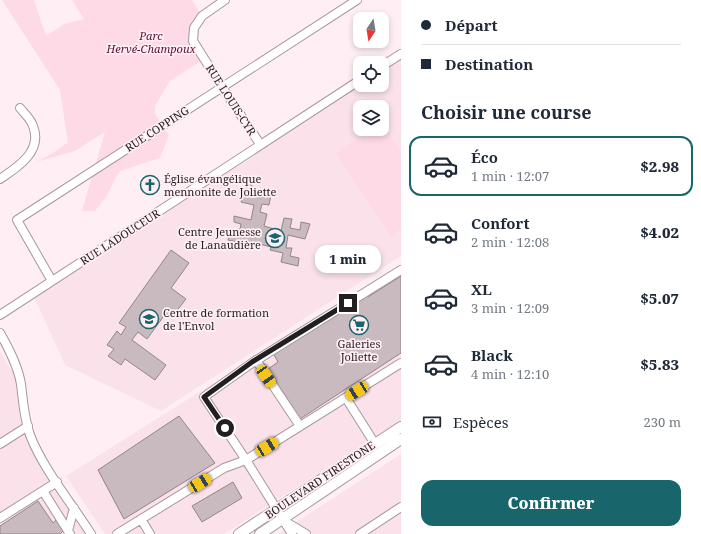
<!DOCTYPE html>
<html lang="fr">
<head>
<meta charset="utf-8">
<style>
	body { margin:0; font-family:"Noto Serif",serif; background:#f2f2f3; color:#1f2937; height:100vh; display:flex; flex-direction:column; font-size:15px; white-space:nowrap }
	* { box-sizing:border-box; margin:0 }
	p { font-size:13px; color:#747a83 }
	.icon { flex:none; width:22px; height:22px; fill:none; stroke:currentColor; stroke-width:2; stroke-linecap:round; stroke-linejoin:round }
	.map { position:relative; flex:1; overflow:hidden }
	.sheet { display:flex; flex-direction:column; background:#fff; width:300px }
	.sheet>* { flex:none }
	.hud { display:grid; align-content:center; height:88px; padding:0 20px; background:#fff }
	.needle { width:26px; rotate:192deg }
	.buttons { position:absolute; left:353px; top:12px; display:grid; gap:8px }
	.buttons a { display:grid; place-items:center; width:36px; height:36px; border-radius:8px; background:#fff; box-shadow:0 2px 6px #0003; font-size:20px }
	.end { position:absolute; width:18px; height:18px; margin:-9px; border:5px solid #231e20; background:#fff; box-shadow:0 0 0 2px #fff }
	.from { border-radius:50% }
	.bubble { position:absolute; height:28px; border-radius:12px; background:#fff; box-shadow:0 2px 6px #0003; font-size:13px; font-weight:800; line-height:28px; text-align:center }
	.car { position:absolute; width:12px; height:24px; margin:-12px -6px; border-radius:5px; box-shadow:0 0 3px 1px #0007; background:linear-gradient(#f5c518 24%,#345 0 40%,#f5c518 0 76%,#345 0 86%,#f5c518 0) }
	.hud b { display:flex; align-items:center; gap:14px; height:38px; font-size:15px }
	.hud b+b { border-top:1px solid #e0e1e3 }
	.hud i { width:10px; height:10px; background:#1f2937 }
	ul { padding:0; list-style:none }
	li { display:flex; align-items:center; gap:12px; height:60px; margin:0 8px 6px; padding:0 12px; border:2px solid transparent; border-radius:12px }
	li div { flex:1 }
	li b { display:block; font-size:15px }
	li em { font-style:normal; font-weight:800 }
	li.current { border-color:#18656c }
	li>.icon { width:36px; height:36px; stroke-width:1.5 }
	h2 { padding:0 20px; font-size:18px; line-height:48px }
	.pay { display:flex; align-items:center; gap:10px; height:44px; padding:0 20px; font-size:15px }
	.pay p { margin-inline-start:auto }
	.action { display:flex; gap:8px; margin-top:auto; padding:8px 20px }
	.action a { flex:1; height:46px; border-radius:12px; background:#18656c; color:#fff; font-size:16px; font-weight:800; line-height:46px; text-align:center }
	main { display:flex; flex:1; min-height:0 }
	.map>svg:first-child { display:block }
	.built { fill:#fae1ea; fill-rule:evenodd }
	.green { fill:#fedae7 }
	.building { fill:#c9babf; stroke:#93858a }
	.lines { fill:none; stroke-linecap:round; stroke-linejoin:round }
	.minor-casing { stroke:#a6979d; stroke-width:10 }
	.major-casing { stroke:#a6979d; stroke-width:12 }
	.minor { stroke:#fff; stroke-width:8 }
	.major { stroke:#fff; stroke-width:10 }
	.route { stroke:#231e20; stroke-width:5 }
	.labels { text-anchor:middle; stroke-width:3.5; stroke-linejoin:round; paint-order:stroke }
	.park-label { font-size:11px; font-style:italic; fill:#5b0f36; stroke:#ffeff4 }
	.street-label { font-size:11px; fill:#231e20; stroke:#ffeff4 }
	.poi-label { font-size:11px; fill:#231e20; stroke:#ffeff4; text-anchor:start }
</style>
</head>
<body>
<main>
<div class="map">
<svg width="401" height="534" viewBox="0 0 401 534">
	<rect width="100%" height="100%" fill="#ffeff4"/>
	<!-- built -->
	<path class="built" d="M401,56V256L161,411L65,365L34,297L360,83V85H382V69ZM360,107H382V129H360Z
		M401,265V420L224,534H105L66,476Z
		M0,352L15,376L27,443L86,534H0Z
		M401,454V534H278Z"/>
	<!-- green -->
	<path class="green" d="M2,0H34L46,36L64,24L84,19L72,0H192L202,16L193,41L204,59L170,81L155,106V114L169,135L160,158L120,171L114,180L107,196L95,211H82L105,132L75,151L36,162L53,153L65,144L68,143L60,90Z
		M382,123L401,152V229L391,236L336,153L373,129H382Z"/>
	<!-- building -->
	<path class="building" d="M246,183L252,185L250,195L261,198L263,188L272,190L269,205L262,204L260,212L267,214L264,226L281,231L284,218L292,219L290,228L300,230L301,222L310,224L305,239L288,235L286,248H292L290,256L299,258L298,266L281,262L283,253L270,250L271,247L247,241V244L228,240L230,232L239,235L241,224L234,222V216L251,220L254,205L241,202Z
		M171,250L189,263L171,288L186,299L171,318L166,313L147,339L138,332L132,340L166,365L155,380L125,359L121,365L108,356L114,349L107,345L117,331L121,335L126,327L119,323Z
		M401,276V353L300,419L268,369L278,362L273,353L366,293L368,297Z
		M179,416L215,463L124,519L98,470Z
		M233,482L242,498L202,522L192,506Z
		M38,501L53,523L56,520L63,531L60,534H0V526Z"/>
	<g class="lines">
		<!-- minor casing -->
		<g class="minor-casing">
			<path id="minor" d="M225,0L202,16L194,28L193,41L222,87L260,144
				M382,66L401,54
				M0,179C18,167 43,151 33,126C31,119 24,113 20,108
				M52,281L17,220L357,0
				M0,315L360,80
				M0,333C9,349 18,366 21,384C23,401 24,418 30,435C42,467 72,504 91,534
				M256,360L300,426
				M346,398L375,444
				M0,444L28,426
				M43,491L70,534
				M0,518L57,482
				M141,519L150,534
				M286,522L306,534
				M68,531L74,508
				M117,534L224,468L246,460L401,363
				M292,534L246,460L204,397L252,363L401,270
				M360,534L401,507"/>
		</g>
		<!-- major casing -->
		<g class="major-casing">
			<path id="major" d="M239,534L401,427
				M260,534L401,439"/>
		</g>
		<!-- minor -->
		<use href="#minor" class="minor"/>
		<!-- major -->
		<use href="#major" class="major"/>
	</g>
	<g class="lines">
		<!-- route -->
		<path class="route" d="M225,428L204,397L252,362L348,303"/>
	</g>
	<!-- icons -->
	<defs>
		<g id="church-ring" transform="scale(1)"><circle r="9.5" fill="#ffeff4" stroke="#18656c" stroke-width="1.5"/><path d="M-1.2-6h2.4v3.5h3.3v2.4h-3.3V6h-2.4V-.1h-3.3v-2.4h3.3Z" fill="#18656c"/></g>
		<g id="school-ring" transform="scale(1)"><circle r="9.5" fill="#ffeff4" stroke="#18656c" stroke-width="1.5"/><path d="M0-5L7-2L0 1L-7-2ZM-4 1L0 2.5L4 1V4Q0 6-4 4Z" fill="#18656c"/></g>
		<g id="supermarket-ring" transform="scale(1)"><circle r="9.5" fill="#ffeff4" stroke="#18656c" stroke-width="1.5"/><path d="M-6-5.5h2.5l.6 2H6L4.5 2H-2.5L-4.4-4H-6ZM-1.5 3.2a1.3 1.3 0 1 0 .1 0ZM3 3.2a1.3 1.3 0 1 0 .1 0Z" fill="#18656c"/></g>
	</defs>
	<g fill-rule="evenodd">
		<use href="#church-ring" x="150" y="185"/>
		<use href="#school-ring" x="275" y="238"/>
		<use href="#school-ring" x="149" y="319"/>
		<use href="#supermarket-ring" x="359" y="325"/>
	</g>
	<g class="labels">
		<!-- park labels -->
		<g class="park-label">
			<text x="151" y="40">Parc<tspan x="151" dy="13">Hervé-Champoux</tspan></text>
		</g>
		<!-- street labels -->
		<g class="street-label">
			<text transform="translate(231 100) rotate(57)" y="4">RUE LOUIS-CYR</text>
			<text transform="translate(157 129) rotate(-33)" y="4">RUE COPPING</text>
			<text transform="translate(120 237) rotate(-33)" y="4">RUE LADOUCEUR</text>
			<text transform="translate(320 480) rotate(-34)" y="4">BOULEVARD FIRESTONE</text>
		</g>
		<!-- poi labels -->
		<g class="poi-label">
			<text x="164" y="183">Église évangélique<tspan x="164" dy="13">mennonite de Joliette</tspan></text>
			<text x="261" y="236" text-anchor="end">Centre Jeunesse<tspan x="261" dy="13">de Lanaudière</tspan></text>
			<text x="163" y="317">Centre de formation<tspan x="163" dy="13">de l'Envol</tspan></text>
			<text x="359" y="348" text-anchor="middle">Galeries<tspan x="359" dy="13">Joliette</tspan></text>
		</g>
	</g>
</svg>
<div class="buttons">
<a><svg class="needle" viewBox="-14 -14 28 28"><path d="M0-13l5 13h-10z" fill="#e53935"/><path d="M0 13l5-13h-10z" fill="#747a83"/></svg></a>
<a><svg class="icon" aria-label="locate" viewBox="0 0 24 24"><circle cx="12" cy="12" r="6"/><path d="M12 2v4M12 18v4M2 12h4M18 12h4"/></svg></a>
<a><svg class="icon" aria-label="layers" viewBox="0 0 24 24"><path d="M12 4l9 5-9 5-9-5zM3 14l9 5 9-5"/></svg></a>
</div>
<i class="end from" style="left:225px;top:428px"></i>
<i class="end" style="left:348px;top:303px"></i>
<div class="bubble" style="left:315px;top:245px;width:66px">1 min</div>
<i class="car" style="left:266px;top:376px;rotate:146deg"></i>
<i class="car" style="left:357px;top:391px;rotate:238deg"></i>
<i class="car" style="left:267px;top:447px;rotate:59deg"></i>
<i class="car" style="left:200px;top:483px;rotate:59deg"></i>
</div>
<section class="sheet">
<div class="hud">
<b><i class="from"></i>Départ</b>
<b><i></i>Destination</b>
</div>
<h2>Choisir une course</h2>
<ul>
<li class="current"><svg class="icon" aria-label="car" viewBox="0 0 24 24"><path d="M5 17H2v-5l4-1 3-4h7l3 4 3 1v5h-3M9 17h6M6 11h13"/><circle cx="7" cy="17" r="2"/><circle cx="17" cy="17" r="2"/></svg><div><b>Éco</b><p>1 min · 12:07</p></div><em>$2.98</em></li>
<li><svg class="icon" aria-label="car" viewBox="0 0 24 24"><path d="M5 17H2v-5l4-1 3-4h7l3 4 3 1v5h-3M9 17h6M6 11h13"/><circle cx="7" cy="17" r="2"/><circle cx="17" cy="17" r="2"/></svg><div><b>Confort</b><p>2 min · 12:08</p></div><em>$4.02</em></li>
<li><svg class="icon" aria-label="car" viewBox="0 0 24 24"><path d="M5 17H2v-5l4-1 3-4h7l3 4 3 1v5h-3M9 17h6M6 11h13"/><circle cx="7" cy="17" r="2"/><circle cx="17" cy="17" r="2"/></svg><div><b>XL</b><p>3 min · 12:09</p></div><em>$5.07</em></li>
<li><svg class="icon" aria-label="car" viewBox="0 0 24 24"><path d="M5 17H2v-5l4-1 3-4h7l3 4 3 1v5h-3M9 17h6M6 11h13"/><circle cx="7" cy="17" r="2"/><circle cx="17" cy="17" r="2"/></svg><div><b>Black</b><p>4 min · 12:10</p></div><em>$5.83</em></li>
</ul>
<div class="pay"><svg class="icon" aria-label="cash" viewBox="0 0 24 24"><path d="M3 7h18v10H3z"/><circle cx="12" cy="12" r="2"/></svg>Espèces<p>230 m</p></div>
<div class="action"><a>Confirmer</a></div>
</section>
</main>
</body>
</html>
